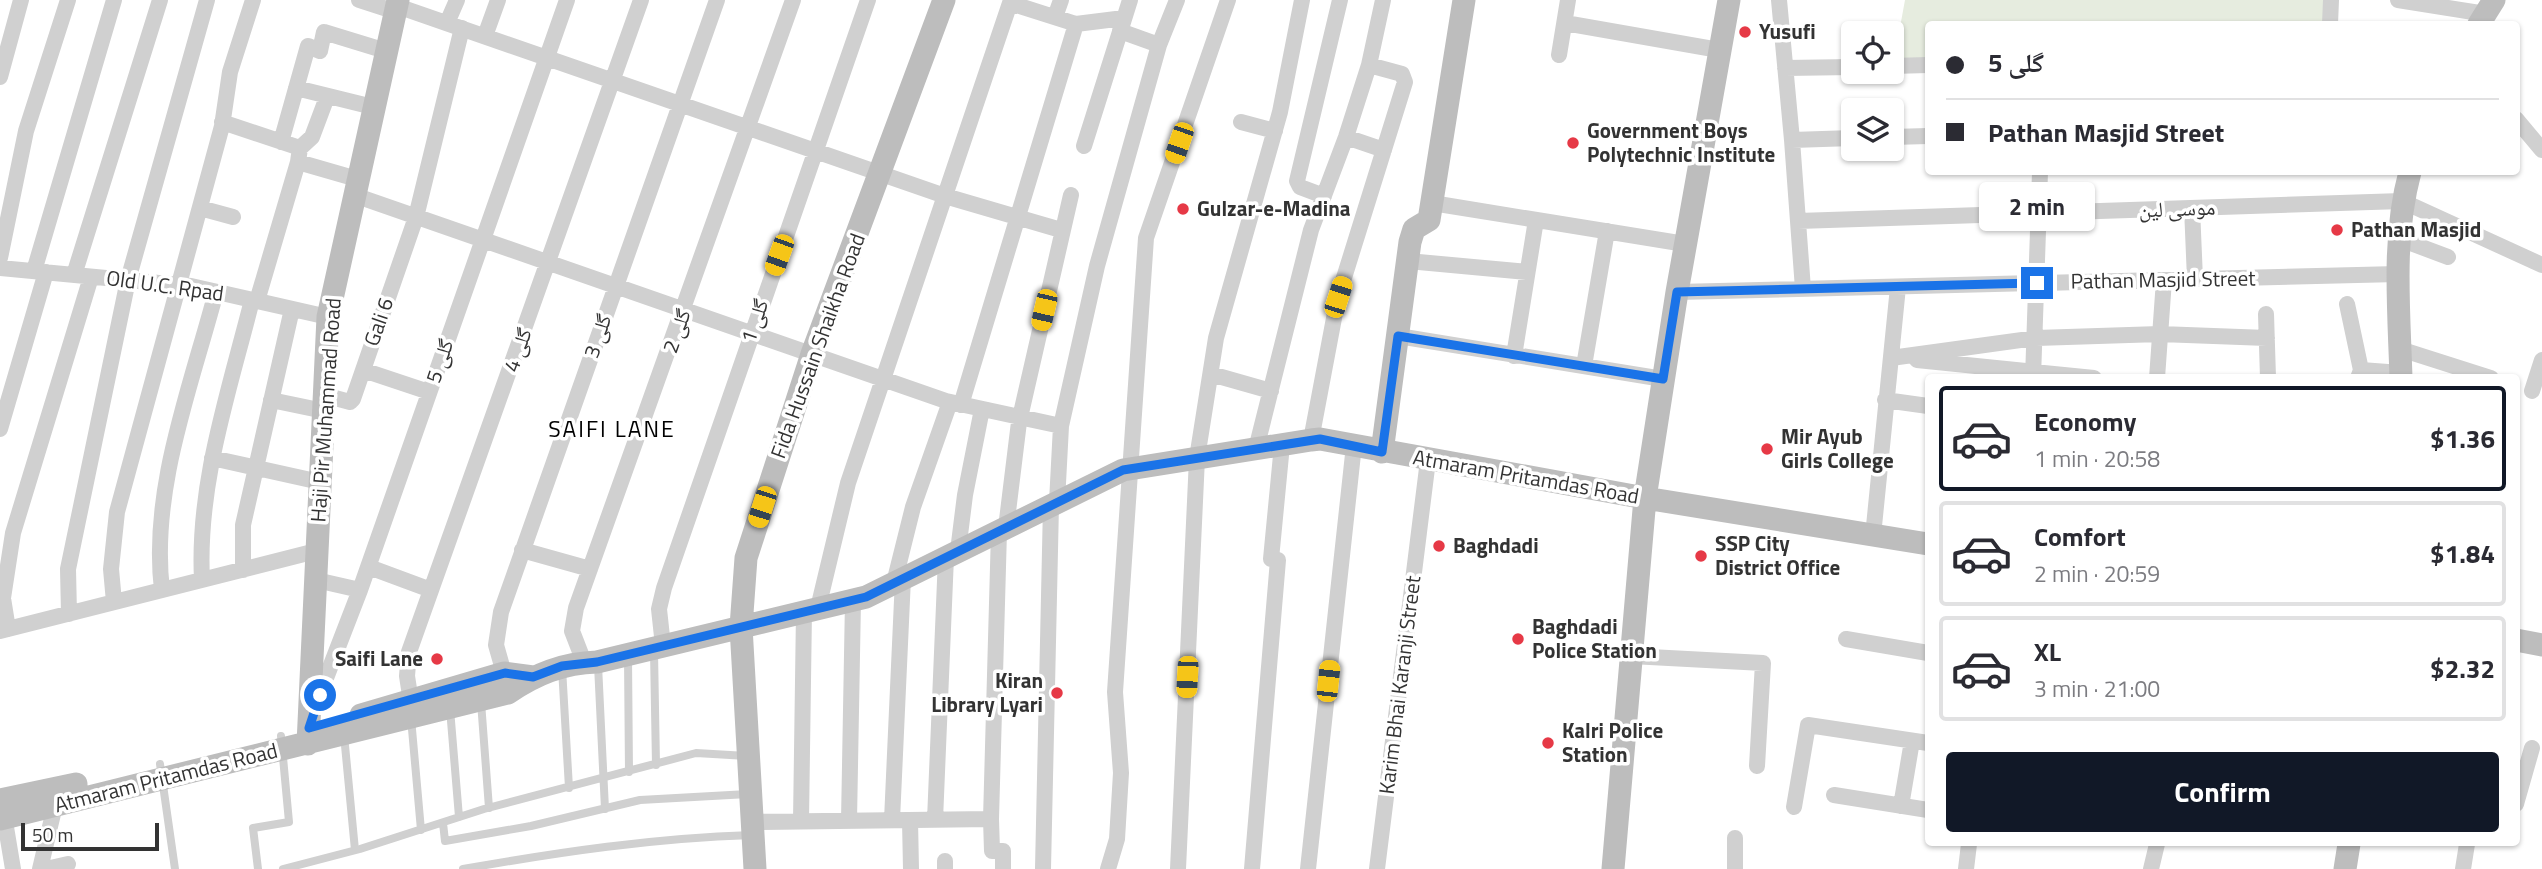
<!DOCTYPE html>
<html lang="en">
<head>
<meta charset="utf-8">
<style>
	body { margin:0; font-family:"Titillium Web","Noto Naskh Arabic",sans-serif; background:#f2f2f3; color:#2b2b33; height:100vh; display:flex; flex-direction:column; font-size:26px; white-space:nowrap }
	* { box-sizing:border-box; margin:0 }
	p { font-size:23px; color:#7c7c81 }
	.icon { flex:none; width:38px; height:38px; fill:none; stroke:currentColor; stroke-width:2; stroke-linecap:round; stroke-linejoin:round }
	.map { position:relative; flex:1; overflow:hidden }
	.panel { position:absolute; left:1925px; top:374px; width:595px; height:472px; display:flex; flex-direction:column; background:#fff; border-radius:7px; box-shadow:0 2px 5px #0004 }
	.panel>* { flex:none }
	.banner { position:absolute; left:1925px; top:21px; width:595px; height:154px; border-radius:7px; box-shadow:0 2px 5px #0004; display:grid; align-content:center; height:154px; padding:0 21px; background:#fff }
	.buttons { position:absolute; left:1841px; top:21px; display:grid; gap:14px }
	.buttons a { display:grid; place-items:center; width:63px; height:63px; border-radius:7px; background:#fff; box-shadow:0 2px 5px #0004; font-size:35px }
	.scale { position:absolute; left:21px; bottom:18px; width:138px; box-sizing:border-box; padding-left:7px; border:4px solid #333; border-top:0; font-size:19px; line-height:24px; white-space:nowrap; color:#333; -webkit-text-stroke:5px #fff; paint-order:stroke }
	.end { position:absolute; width:32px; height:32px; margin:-16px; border:9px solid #1a73e8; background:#fff; box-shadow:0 0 0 4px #fff }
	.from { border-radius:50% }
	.bubble { position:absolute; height:49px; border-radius:7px; background:#fff; box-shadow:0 2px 5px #0004; font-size:23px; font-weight:700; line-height:49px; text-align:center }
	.car { position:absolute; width:21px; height:42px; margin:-21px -10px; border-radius:9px; box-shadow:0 0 5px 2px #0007; background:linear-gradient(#f5c518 24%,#345 0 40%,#f5c518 0 76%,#345 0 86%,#f5c518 0) }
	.banner b { display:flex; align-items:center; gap:24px; height:66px; font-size:26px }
	.banner b+b { border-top:2px solid #e1e1e2 }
	.banner i { width:18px; height:18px; background:#2b2b33 }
	ul { padding:12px 0 0; list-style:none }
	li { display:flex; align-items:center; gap:21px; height:105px; margin:0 14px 10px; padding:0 7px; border:4px solid #e1e1e2; border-radius:7px }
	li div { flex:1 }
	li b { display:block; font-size:26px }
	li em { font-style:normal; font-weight:700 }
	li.on { border-color:#111827 }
	li>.icon { width:63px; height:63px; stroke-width:1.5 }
	.button { display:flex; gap:14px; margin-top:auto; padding:14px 21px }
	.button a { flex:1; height:80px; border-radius:7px; background:#111827; color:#fff; font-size:28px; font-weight:700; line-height:80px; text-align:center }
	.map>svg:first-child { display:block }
	.green { fill:#e6ecdf }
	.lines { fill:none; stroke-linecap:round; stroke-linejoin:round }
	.lane { stroke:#d0d0d0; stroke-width:8 }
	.street { stroke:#d0d0d0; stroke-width:16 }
	.secondary { stroke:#bdbdbd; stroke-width:23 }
	.route { stroke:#1a73e8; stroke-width:9 }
	.poi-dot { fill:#e63946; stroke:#fff; stroke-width:2.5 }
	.labels { text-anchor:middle; stroke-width:7; stroke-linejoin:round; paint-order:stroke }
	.poi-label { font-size:21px; font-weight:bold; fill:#333; stroke:#fff; text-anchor:start }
	.street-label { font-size:21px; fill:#333; stroke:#fff }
	.neighbourhood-label { font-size:23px; letter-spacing:2px; fill:#000; stroke:#fff }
</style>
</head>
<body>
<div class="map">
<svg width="2542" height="869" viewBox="0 0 2542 869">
	<rect width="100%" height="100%" fill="#fff"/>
	<!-- green -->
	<path class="green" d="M1905,0H2331L2330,24H1928V59L1894,60Z"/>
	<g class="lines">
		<!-- lane -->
		<path class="lane" d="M654,651L656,765
			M628,657L629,772
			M598,665L605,809
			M562,668L569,788
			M481,702L489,808
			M450,709L459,817
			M411,718L421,830
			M344,735L355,850
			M160,764L175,869
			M443,823L445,841L531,826L640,800L748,794
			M258,869L253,828L289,822L281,736
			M283,869L360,849L484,809L696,753L747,756
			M463,869C560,852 654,838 752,835"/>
		<!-- street -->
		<path class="street" d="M359,0L396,12
			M1779,0L1792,140L1853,138
			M2398,0L2486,14
			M1010,3L1076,24
			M397,6L945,196L1061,230
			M1055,17L1061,0
			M447,23L457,0
			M1565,23L1719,50
			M2330,24L2331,0
			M1120,31L1159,45
			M485,36L498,0
			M1559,55L1568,0
			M1892,66L1928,65
			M1785,68L1853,67
			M0,77L21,0
			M296,88L373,107
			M2516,119L2542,150
			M222,122L300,148L298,162
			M1241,122L1275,131
			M1346,137L1384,150
			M1892,137L1928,136
			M1792,140L1803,289
			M281,142L308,46L320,51L324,32L386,51
			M1084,146L1130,0
			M300,148L312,137L327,97
			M354,195L946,401L1061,426
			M1324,196L1300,187L1297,181L1340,0
			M1432,203L1685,244
			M200,208L233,217
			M2192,208L2195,279
			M1798,221L2402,201L2542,265
			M2400,239L2448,257
			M0,258L26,131L68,0
			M1408,261L1527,272
			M0,268L191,286L328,317
			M34,271L114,0
			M74,275L160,0
			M1677,292L2398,274
			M257,301L298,162L357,179
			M2347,304L2361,370L2358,378
			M2266,314L2268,378
			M1398,336L1663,379
			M2400,349L2491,378
			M1514,356L1536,220
			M1891,358L2036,338L2160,334L2267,338
			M1917,360L2094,378
			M1584,366L1607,231
			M363,370L429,392
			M2361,370L2401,373
			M1211,374L1271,391
			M2033,378L2040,172
			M2157,378L2164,280
			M2532,391L2542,360
			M324,395L350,402L353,399L416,217L462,28
			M271,400L324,411
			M1885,400L1928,406
			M961,405L1076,24L1124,18
			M0,429L46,272
			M1311,440L1338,297L1405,82L1402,74L1369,65
			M1256,449L1311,230L1346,137L1369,65L1383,0
			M212,458L320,482
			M1057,502L1061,426L1097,266L1159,45L1177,0
			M1006,528L1019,422L1071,195
			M999,531L991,819L992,851H1003V869
			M1873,536L1898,287
			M522,550L590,569
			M958,551L965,495L982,409
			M369,567L431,590
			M243,570V525L292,309
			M202,580C197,484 229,392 252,300
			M316,580L360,590
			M894,583L913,507L950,402
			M162,590C150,490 191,387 216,292
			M114,602L111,569L117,512L222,126L230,72L253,0
			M818,608L848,483L1011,0
			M69,614L68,569L128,280L207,0
			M8,629L3,598L13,533L91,277
			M0,631L316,551
			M1846,639L1928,653
			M663,646L659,609L664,588L868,0
			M1631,656L1763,663L1757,766
			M584,662L572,631L576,608L793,0
			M504,673L496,645L501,612L717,0
			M411,702L407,676L409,652L641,0
			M314,709L360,590L567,0
			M1834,795L1928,810
			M2516,804L2532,748
			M1901,806L1912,741
			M1794,807L1808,725L1928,743
			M3,809L13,869
			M892,820L903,578
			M910,820L911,869
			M935,820L946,557
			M801,821L804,611
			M849,821L853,600
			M752,822L991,819
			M1735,838V869
			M40,869L57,797
			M46,869L68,864
			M945,869V861
			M1043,869L1051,505
			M1108,869L1117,839L1121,773L1115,692L1146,238L1228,0
			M1178,869L1197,458L1216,338L1280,112L1302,0
			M1252,869L1278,560L1271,559L1282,445
			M1308,869L1354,445
			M1377,869L1428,460
			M1966,869L1969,844
			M2151,869L2157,844
			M2463,869L2467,844"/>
		<!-- secondary -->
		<path class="secondary" d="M2479,24L2494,0
			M2401,378C2399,309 2392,238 2410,172
			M1382,452L1410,242L1414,229L1429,220L1464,0
			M2516,640L2542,645
			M361,715L504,673L533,677
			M308,744L328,317L398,0
			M0,800L76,784
			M0,819L508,693C536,674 563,663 597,662L866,597L1123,470L1311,440L1320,439L1645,498L1928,544
			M755,869L741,627L746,558L812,354L944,0
			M1613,869L1645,498L1677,292L1729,0
			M2345,869L2349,844"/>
	</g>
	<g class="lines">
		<!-- route -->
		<path class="route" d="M320,695L309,728L505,673L533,677L562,666L597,662L866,597L1123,470L1320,439L1382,452L1398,336L1663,379L1677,292L2037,283"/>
	</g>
	<!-- markers -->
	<g class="poi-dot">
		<circle cx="1745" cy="32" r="7"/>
		<circle cx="1573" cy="143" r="7"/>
		<circle cx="1183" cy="209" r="7"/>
		<circle cx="2337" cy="230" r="7"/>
		<circle cx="1767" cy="449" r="7"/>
		<circle cx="1439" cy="546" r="7"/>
		<circle cx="1701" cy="556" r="7"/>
		<circle cx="1518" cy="639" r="7"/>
		<circle cx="437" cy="659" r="7"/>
		<circle cx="1057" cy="693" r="7"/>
		<circle cx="1548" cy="743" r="7"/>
	</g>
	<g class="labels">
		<!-- poi labels -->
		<g class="poi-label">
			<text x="1759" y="39">Yusufi</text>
			<text x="1587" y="138">Government Boys<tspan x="1587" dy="24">Polytechnic Institute</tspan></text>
			<text x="1197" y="216">Gulzar-e-Madina</text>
			<text x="2351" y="237">Pathan Masjid</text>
			<text x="1781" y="444">Mir Ayub<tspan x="1781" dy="24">Girls College</tspan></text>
			<text x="1715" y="551">SSP City<tspan x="1715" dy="24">District Office</tspan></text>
			<text x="1453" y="553">Baghdadi</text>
			<text x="1532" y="634">Baghdadi<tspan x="1532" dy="24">Police Station</tspan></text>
			<text x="423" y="666" text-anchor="end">Saifi Lane</text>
			<text x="1043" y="688" text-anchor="end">Kiran<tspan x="1043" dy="24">Library Lyari</tspan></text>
			<text x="1562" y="738">Kalri Police<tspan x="1562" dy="24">Station</tspan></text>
		</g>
		<!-- street labels -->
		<g class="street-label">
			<text transform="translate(2177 209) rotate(-2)" y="7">موسی لین</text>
			<text transform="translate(2163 280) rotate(-1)" y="7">Pathan Masjid Street</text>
			<text transform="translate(165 286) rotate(8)" y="7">Old U.C. Rpad</text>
			<text transform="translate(755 321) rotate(-71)" y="7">گلی 1</text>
			<text transform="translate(379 322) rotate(-71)" y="7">Gali 6</text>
			<text transform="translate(677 331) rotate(-70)" y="7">گلی 2</text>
			<text transform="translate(598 336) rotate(-71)" y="7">گلی 3</text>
			<text transform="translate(818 346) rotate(-70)" y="7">Fida Hussain Shaikha Road</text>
			<text transform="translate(518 350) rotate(-70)" y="7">گلی 4</text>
			<text transform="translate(440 361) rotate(-71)" y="7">گلی 5</text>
			<text transform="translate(326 410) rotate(-86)" y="7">Haji Pir Muhammad Road</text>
			<text transform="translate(1526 477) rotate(10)" y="7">Atmaram Pritamdas Road</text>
			<text transform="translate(1400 685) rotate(-83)" y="7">Karim Bhai Karanji Street</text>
			<text transform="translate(166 778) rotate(-14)" y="7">Atmaram Pritamdas Road</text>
		</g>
		<!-- neighbourhood labels -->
		<g class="neighbourhood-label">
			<text x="612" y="437">SAIFI LANE</text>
		</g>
	</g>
</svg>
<div class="buttons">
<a><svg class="icon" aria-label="locate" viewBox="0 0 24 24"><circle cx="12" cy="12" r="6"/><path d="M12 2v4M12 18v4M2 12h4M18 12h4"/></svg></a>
<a><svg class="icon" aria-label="layers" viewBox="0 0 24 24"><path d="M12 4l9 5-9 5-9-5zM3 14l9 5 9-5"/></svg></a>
</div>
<div class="scale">50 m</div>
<i class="end from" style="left:320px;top:695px"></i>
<i class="end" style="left:2037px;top:283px"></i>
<div class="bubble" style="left:1979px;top:182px;width:116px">2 min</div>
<i class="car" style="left:1179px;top:143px;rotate:199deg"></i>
<i class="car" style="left:779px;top:255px;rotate:200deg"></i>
<i class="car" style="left:1338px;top:297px;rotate:18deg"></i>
<i class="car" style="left:1044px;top:310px;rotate:193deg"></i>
<i class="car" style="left:762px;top:507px;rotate:198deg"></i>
<i class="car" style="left:1187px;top:677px;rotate:183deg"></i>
<i class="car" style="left:1328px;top:681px;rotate:6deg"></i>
<div class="banner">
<b><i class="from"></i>گلی 5</b>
<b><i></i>Pathan Masjid Street</b>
</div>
<section class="panel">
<ul>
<li class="on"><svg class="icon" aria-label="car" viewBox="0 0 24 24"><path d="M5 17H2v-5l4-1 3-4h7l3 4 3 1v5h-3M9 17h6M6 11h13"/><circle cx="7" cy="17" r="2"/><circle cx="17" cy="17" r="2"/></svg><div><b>Economy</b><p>1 min · 20:58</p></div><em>$1.36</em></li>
<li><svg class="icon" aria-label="car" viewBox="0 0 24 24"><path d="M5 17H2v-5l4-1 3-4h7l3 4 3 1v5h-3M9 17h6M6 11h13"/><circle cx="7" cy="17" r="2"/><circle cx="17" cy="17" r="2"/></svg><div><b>Comfort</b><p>2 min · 20:59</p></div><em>$1.84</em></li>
<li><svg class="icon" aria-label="car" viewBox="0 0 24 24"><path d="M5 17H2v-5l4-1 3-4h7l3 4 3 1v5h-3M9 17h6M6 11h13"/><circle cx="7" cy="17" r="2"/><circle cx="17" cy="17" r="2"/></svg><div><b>XL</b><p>3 min · 21:00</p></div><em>$2.32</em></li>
</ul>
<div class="button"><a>Confirm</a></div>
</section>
</div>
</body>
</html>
